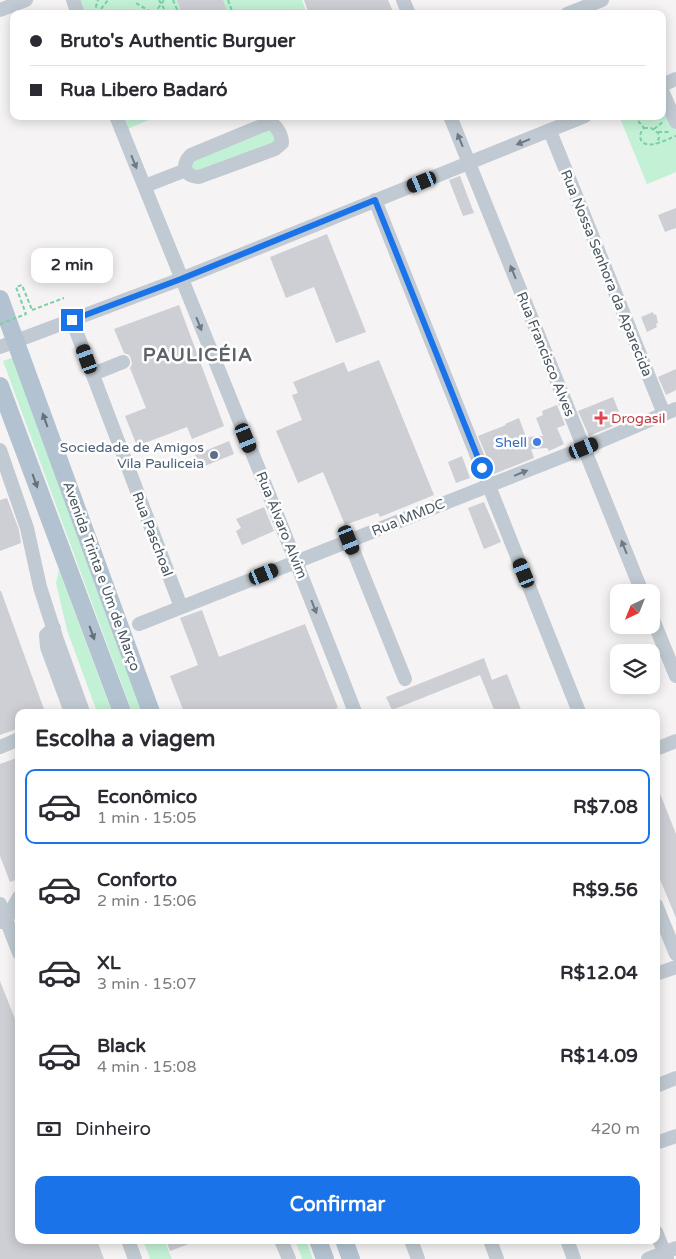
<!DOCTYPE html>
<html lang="pt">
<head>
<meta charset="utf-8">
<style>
	body { margin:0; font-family:"Varela Round",sans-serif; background:#f7f7f7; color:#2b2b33; height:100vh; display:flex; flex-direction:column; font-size:19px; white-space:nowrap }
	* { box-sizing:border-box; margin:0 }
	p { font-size:16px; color:#7c7c81 }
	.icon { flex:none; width:28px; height:28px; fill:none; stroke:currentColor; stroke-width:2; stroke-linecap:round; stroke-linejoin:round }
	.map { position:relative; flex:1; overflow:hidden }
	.panel { position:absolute; left:15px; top:709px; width:645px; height:535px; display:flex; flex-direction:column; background:#fff; border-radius:10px; box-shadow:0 2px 12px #0003 }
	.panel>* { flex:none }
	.guide { position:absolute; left:10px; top:10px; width:656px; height:110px; border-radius:10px; box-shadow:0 2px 12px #0003; display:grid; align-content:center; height:110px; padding:0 20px; background:#fff }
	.needle { width:32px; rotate:223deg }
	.controls { position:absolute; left:610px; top:584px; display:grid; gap:10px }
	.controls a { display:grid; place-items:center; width:50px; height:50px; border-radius:10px; background:#fff; box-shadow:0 2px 12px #0003; font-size:25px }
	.end { position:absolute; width:22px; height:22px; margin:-11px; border:6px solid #1a73e8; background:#fff; box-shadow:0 0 0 2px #fff }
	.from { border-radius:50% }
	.bubble { position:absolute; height:35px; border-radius:10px; background:#fff; box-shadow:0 2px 12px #0003; font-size:16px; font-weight:800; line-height:35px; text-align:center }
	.car { position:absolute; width:15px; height:30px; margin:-15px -8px; border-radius:6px; box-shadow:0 0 4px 1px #0007; background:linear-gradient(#222 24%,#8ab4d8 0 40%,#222 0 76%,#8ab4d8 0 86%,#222 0) }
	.guide b { display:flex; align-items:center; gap:18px; height:48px; font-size:19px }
	.guide b+b { border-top:1px solid #e1e1e2 }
	.guide i { width:12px; height:12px; background:#2b2b33 }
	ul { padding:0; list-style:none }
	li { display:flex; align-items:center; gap:15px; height:75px; margin:0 10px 8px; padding:0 10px; border:2px solid transparent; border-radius:10px }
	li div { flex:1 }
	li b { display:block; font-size:19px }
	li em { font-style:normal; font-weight:800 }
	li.selected { border-color:#1a73e8 }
	li>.icon { width:45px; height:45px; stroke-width:1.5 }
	h2 { padding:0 20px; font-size:22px; line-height:60px }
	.pay { display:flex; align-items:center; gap:12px; height:55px; padding:0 20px; font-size:19px }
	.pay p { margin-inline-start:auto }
	.primary-button { display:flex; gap:10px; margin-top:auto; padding:10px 20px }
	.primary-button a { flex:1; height:58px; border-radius:10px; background:#1a73e8; color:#fff; font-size:20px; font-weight:800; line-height:58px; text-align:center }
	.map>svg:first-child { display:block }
	.green { fill:#c3f1d5 }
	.building { fill:#cdcfd5 }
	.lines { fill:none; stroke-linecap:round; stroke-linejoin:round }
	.path { stroke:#7ad0a6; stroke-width:2; stroke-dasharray:4 2.5; stroke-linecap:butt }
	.minor { stroke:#c1cad2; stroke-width:14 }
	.major { stroke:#b3c2d1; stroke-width:18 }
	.path-bridge { stroke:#7ad0a6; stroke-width:2; stroke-dasharray:4 2.5; stroke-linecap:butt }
	.oneway { fill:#6e7983 }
	.oneway2 { fill:#64717d }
	.route { stroke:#1a73e8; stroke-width:6 }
	.health-dot { fill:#e0444e; stroke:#fff; stroke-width:2 }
	.shop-dot { fill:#3f7fe0; stroke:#fff; stroke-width:2 }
	.service-dot { fill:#5c6f8a; stroke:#fff; stroke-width:2 }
	.labels { text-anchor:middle; stroke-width:5; stroke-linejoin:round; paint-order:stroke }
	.street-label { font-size:14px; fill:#4a5661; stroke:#fff }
	.health-label { font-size:14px; fill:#be3a42; stroke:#fff; text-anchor:start }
	.shop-label { font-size:14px; fill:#366cbe; stroke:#fff; text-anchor:end }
	.service-label { font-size:14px; fill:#4e5e75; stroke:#fff; text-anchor:end }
	.district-label { font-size:19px; font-weight:bold; letter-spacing:1px; fill:#5f6368; stroke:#fff }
</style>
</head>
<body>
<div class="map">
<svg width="676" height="1259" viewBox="0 0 676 1259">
	<rect width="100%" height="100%" fill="#f5f3f3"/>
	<!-- green -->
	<path class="green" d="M74,0H302L307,14H79Z
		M663,98L676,130V172L647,184L619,116H662Z
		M119,116H158L125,130Z
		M273,126L280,142L194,177L187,160Z
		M14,357L144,712H132L3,361Z
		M59,570L112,712H97L67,630L56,583Z
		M143,1240H164L172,1259H150Z
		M295,1240H306L313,1259H302Z"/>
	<!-- building -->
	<path class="building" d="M177,0H223L228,14H182Z
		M304,0H388L394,14H309Z
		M460,176L474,213L463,216L449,180Z
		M676,208V228L665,232L658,215Z
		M327,234L366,332L336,343L314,287L286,298L270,257Z
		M179,305L224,426L192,439L187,427L137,446L125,416L146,408L130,368L132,364L131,359L129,355L124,353L114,329Z
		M653,312L654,315L656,314L658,323L656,324L657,327L647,332L641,317Z
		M379,360L434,495L380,517L378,513L345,525L323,472L298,483L276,431L302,420L292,395L298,393L293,382L344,362L348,372Z
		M676,369V390L666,395L658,377Z
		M613,397L623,422L589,436L578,411Z
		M557,405L565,425L557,428L564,444L549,451L547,448L531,449L534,458L494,474L478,436L506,425L505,424L519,418L526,437L543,436L536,418L543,415L542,411Z
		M229,441L234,454L200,468L195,455Z
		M462,456L470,478L456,483L448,462Z
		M7,498L19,530L21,543L0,551V500Z
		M484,502L501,542L484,549L468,508Z
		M264,507L274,531L242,545L236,531L241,528L236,519Z
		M0,591H1L45,712H19V728L0,735Z
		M202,610L219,657L305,624L338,708L327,712H184L170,676L198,665L180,618Z
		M484,658L492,680L507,674L522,712H495L480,675L392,710L386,697Z
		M19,757V879L10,882L0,856V764Z
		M657,786L676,834V918L656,870Z
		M0,981L19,1029V1240H97L104,1259H0Z
		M166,1240H197V1241L170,1251Z"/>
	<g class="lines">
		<!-- path -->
		<path class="path" d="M159,0L167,14
			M173,0L179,14
			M228,0L233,14
			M136,3L154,14
			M97,14L108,0
			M97,14L96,6L98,0
			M154,14L164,0
			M634,116L644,128C641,132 639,135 641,140C647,151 667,139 676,136
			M644,128H651L658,133L659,138L656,144
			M654,129L664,121
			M658,132H671
			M32,310L64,298"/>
		<!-- minor -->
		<path class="minor" d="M73,0L78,14
			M403,0L409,14
			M0,10L26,0
			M567,14L602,0
			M662,85L676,79
			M662,91L676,122
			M116,116C196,315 278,513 355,712
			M450,116L642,592
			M271,123C278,127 282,136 282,143L275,149L199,177C184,176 181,165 191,155L266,124Z
			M550,131L664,414
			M145,186L186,170
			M375,200L579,712
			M72,320L181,607
			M0,347L181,279L585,116
			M93,374L123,362
			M0,450L27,528L40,587L57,640L83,712
			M349,540L405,679
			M651,615L676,676
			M139,624L584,448L676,409
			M54,628L46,635L47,647L71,712
			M0,747L19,739
			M656,749L676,741
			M0,904L19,953
			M656,905L676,954
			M1,922L6,920L19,897
			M656,974L676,967
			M656,1086L676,1078
			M656,1143L676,1136
			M656,1232L667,1259
			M128,1240L135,1259
			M281,1240L289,1259
			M411,1240L418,1259
			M490,1240L497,1259
			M567,1240L574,1259
			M648,1259L676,1248"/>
		<!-- major -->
		<path class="major" d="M0,299L151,712
			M0,386L122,712
			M318,1240L325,1259
			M344,1240L351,1259"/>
		<!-- path-bridge -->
		<path class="path-bridge" d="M0,324L26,314L16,287L22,285L32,310"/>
	</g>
	<!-- one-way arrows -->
	<defs><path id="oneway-solid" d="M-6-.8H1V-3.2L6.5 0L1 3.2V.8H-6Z" transform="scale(1.25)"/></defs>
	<g class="oneway">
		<use href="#oneway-solid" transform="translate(460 140) rotate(-112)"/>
		<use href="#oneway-solid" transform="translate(523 142) rotate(158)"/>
		<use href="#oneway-solid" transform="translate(134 162) rotate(68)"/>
		<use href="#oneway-solid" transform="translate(513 272) rotate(-112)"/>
		<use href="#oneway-solid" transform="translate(199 324) rotate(68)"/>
		<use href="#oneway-solid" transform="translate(521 473) rotate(-22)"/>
		<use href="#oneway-solid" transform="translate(624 547) rotate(-112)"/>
		<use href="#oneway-solid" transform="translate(314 607) rotate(69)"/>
	</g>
	<g class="oneway2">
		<use href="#oneway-solid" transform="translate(45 420) rotate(-110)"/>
		<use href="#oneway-solid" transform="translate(35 481) rotate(70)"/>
		<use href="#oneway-solid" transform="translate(92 633) rotate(70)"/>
	</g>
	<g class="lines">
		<!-- route -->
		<path class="route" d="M72,320L181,279L375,200L482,468"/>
	</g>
	<!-- markers -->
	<path class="health-dot" d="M598.5 410.5h5v5h5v5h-5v5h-5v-5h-5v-5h5z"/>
	<circle class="shop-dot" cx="537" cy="442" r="5"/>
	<circle class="service-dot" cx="214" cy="455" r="5"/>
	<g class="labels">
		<!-- street labels -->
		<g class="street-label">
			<text transform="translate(607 273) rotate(68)" y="5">Rua Nossa Senhora da Aparecida</text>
			<text transform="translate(546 354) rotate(68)" y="5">Rua Francisco Alves</text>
			<text transform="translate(408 517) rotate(-22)" y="5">Rua MMDC</text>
			<text transform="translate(282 525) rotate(68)" y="5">Rua Álvaro Alvim</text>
			<text transform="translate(153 534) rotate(69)" y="5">Rua Paschoal</text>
			<text transform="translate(102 576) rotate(70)" y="5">Avenida Trinta e Um de Março</text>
		</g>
		<!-- health labels -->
		<g class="health-label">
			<text x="611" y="423">Drogasil</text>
		</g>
		<!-- shop labels -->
		<g class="shop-label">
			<text x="527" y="447">Shell</text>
		</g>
		<!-- service labels -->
		<g class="service-label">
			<text x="204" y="452">Sociedade de Amigos<tspan x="204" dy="16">Vila Pauliceia</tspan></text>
		</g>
		<!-- district labels -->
		<g class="district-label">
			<text x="198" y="361">PAULICÉIA</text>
		</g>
	</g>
</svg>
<div class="controls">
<a><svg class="needle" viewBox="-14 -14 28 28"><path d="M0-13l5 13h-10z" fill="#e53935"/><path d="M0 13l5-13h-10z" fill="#7c7c81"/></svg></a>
<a><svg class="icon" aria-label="layers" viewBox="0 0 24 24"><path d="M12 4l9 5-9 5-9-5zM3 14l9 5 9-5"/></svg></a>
</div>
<i class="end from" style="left:482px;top:468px"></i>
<i class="end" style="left:72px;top:320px"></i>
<div class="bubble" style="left:31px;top:248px;width:82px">2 min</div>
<i class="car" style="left:422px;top:182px;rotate:248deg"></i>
<i class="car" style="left:87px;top:359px;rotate:340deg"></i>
<i class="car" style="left:246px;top:438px;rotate:158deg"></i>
<i class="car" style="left:584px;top:448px;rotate:68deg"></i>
<i class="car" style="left:349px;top:540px;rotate:158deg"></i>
<i class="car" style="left:524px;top:573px;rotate:338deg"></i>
<i class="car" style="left:264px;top:574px;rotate:68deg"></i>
<div class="guide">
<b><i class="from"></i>Bruto's Authentic Burguer</b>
<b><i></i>Rua Libero Badaró</b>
</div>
<section class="panel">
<h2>Escolha a viagem</h2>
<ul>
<li class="selected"><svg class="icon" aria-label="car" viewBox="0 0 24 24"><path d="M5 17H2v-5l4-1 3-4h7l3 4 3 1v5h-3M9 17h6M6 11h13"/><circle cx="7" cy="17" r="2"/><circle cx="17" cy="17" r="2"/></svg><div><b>Econômico</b><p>1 min · 15:05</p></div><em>R$7.08</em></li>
<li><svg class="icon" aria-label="car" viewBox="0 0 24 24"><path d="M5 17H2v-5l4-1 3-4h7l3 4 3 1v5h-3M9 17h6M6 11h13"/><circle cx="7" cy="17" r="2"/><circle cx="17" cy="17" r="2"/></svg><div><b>Conforto</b><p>2 min · 15:06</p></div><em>R$9.56</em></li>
<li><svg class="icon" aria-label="car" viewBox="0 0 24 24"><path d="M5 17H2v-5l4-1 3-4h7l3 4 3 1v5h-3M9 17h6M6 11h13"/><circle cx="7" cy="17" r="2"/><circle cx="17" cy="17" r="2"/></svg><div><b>XL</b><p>3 min · 15:07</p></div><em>R$12.04</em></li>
<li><svg class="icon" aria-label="car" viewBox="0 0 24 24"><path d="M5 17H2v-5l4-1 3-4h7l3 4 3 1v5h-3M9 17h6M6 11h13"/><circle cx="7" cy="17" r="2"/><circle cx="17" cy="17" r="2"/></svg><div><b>Black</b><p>4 min · 15:08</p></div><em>R$14.09</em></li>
</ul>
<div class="pay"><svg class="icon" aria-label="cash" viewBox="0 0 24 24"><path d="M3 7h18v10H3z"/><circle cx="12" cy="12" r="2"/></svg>Dinheiro<p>420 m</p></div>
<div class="primary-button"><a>Confirmar</a></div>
</section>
</div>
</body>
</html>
